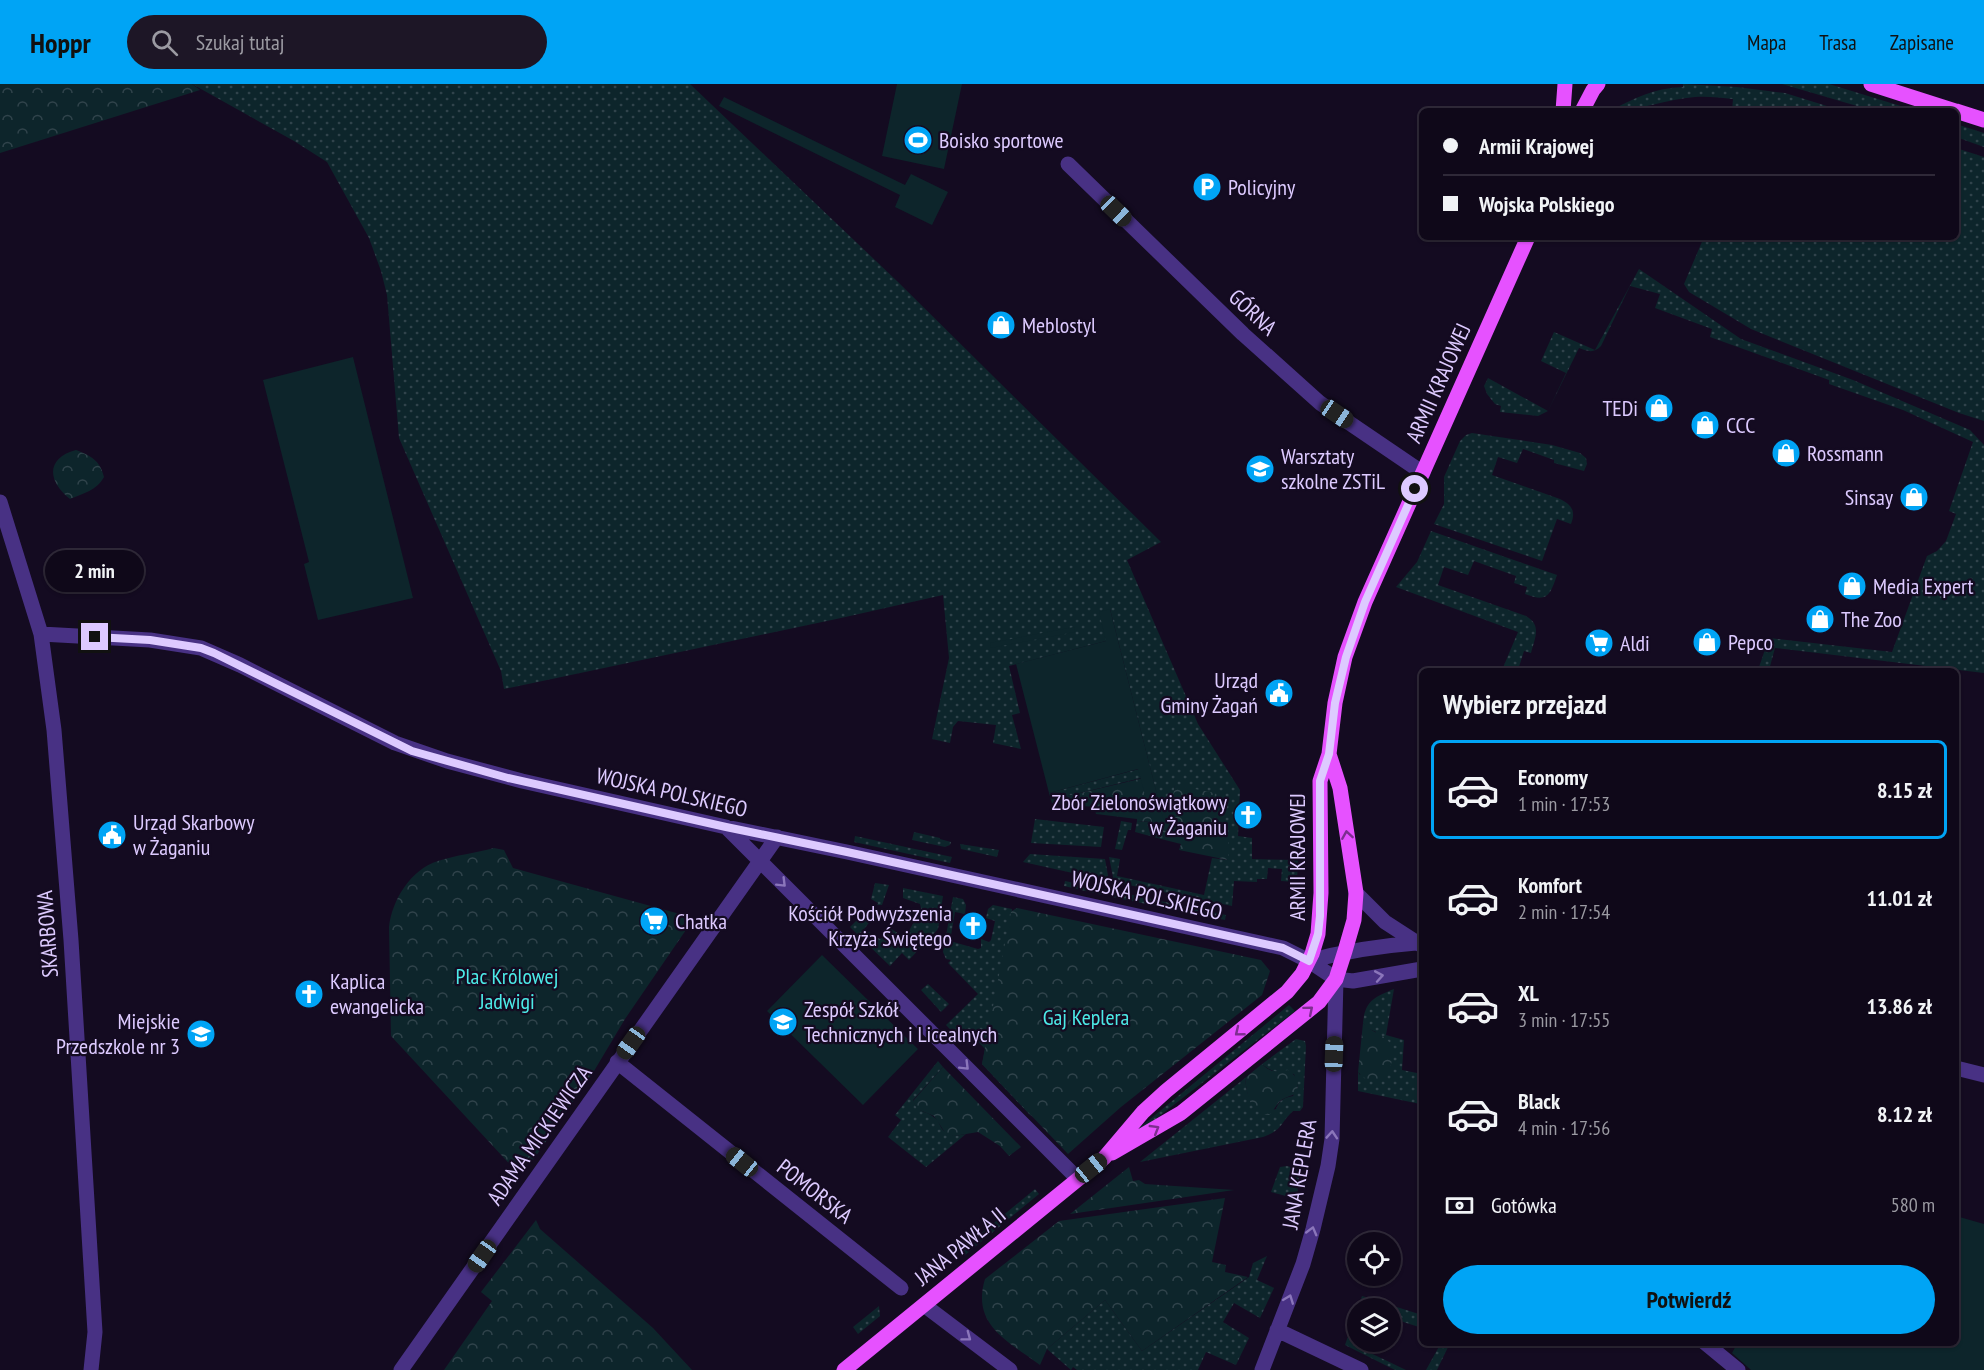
<!DOCTYPE html>
<html lang="pl">
<head>
<meta charset="utf-8">
<style>
	body { margin:0; font-family:"PT Sans Narrow",sans-serif; background:#1d1626; color:#f1f3f6; height:100vh; display:flex; flex-direction:column; font-size:22px; white-space:nowrap }
	* { box-sizing:border-box; margin:0 }
	p { font-size:20px; color:#9b9aa2 }
	.icon { flex:none; width:33px; height:33px; fill:none; stroke:currentColor; stroke-width:2; stroke-linecap:round; stroke-linejoin:round }
	.map { position:relative; flex:1; overflow:hidden }
	.details { position:absolute; left:1419px; top:584px; width:540px; height:678px; display:flex; flex-direction:column; background:#0f0819; border-radius:9px; box-shadow:0 2px 4px #0004,0 0 0 2px #2f2938 }
	.details>* { flex:none }
	.top-card { position:absolute; left:1419px; top:24px; width:540px; height:132px; border-radius:9px; box-shadow:0 2px 4px #0004,0 0 0 2px #2f2938; display:grid; align-content:center; height:132px; padding:0 24px; background:#0f0819 }
	.tools { position:absolute; left:1347px; top:1148px; display:grid; gap:12px }
	.tools a { display:grid; place-items:center; width:54px; height:54px; border-radius:50%; background:#0f0819; box-shadow:0 2px 4px #0004,0 0 0 2px #2f2938; font-size:30px }
	.end { position:absolute; width:27px; height:27px; margin:-14px; border:8px solid #ddcaff; background:#111; box-shadow:0 0 0 3px #111 }
	.from { border-radius:50% }
	.bubble { position:absolute; height:42px; border-radius:21px; background:#0f0819; box-shadow:0 2px 4px #0004,0 0 0 2px #2f2938; font-size:20px; font-weight:600; line-height:42px; text-align:center }
	.car { position:absolute; width:18px; height:36px; margin:-18px -9px; border-radius:8px; box-shadow:0 0 4px 2px #0007; background:linear-gradient(#222 24%,#8ab4d8 0 40%,#222 0 76%,#8ab4d8 0 86%,#222 0) }
	.top-card b { display:flex; align-items:center; gap:21px; height:57px; font-size:22px }
	.top-card b+b { border-top:2px solid #2f2938 }
	.top-card i { width:15px; height:15px; background:#f1f3f6 }
	ul { padding:0; list-style:none }
	li { display:flex; align-items:center; gap:18px; height:99px; margin:0 12px 9px; padding:0 12px; border:3px solid transparent; border-radius:9px }
	li div { flex:1 }
	li b { display:block; font-size:22px }
	li em { font-style:normal; font-weight:600 }
	li.selected { border-color:#00a4f5 }
	li>.icon { width:54px; height:54px; stroke-width:1.5 }
	h2 { padding:0 24px; font-size:27px; line-height:72px }
	.pay { display:flex; align-items:center; gap:15px; height:66px; padding:0 24px; font-size:22px }
	.pay p { margin-inline-start:auto }
	.button { display:flex; gap:12px; margin-top:auto; padding:12px 24px }
	.button a { flex:1; height:69px; border-radius:36px; background:#00a4f5; color:#111; font-size:24px; font-weight:600; line-height:69px; text-align:center }
	header { display:flex; align-items:center; gap:36px; box-sizing:border-box; height:84px; padding:0 30px; background:#00a4f5; color:#111 }
	header strong { font-size:28px }
	nav { display:flex; gap:33px; margin-inline-start:auto; font-size:21px }
	.search { width:420px; height:54px; background:#1d1626; display:flex; align-items:center; gap:15px; box-sizing:border-box; padding:0 21px; border-radius:33px; color:#9b9aa2; font-size:22px }
	.map>svg:first-child { display:block }
	.grass { fill:url(#grass-dots) }
	.forest { fill:url(#forest-crowns) }
	.pitch { fill:#0d252b }
	.lines { fill:none; stroke-linecap:round; stroke-linejoin:round }
	.minor { stroke:#483184; stroke-width:15 }
	.major { stroke:#e651ff; stroke-width:15 }
	.oneway { stroke:#7d2e90 }
	.oneway2 { stroke:#8b76bb }
	.route { stroke:#ddcaff; stroke-width:8 }
	.labels { text-anchor:middle; stroke-width:4.5; stroke-linejoin:round; paint-order:stroke }
	.poi-label { font-size:22px; fill:#ddcaff; stroke:#140b21; text-anchor:start }
	.street-label { font-size:22px; fill:#ddcaff; stroke:#140b21 }
	.park-label { font-size:22px; fill:#4ceae7; stroke:#140b21 }
</style>
</head>
<body>
<header>
<strong>Hoppr</strong>
<div class="search"><svg class="icon" aria-label="search" viewBox="0 0 24 24"><circle cx="10" cy="10" r="6"/><path d="M15 15l6 6"/></svg>Szukaj tutaj</div>
<nav><a>Mapa</a><a>Trasa</a><a>Zapisane</a></nav>
</header>
<div class="map">
<svg width="1984" height="1286" viewBox="0 0 1984 1286">
	<defs>
		<pattern id="grass-dots" width="8" height="8" patternUnits="userSpaceOnUse" patternTransform="scale(1.5)"><rect width="8" height="8" fill="#0d252b"/><path d="M2 2h.1M6 6h.1" fill="none" stroke="#30434b" stroke-width="1.8" stroke-linecap="round"/></pattern>
		<pattern id="forest-crowns" width="20" height="18" patternUnits="userSpaceOnUse" patternTransform="scale(1.5)"><rect width="20" height="18" fill="#0d252b"/><path d="M2 6a3 3 0 1 1 6 0M12 15a3 3 0 1 1 6 0" fill="none" stroke="#30434b"/></pattern>
	</defs>
	<rect width="100%" height="100%" fill="#140b21"/>
	<!-- grass -->
	<path class="grass" d="M192,0H690L897,197L1161,458L1127,476L1198,640L1240,706L1238,752L1252,754V775L1298,776L1297,798L1281,797L1282,785L1268,784L1267,795H1257V798L1234,797L1232,822L1114,798L1109,773L1120,775L1117,792L1204,811L1212,774L1228,776L1224,748L1212,744L1175,701L1174,712L1158,715L1110,525L1106,557L1009,582L1020,629L1012,631L1021,665L993,659L996,641L958,637L953,643L950,659L932,655L949,574L943,511L841,534L504,605L501,587L399,354L387,211L381,187L369,154L327,78L294,57Z
		M1683,0L1737,3L1785,9L1843,27H1732L1733,15C1721,14 1708,12 1695,13C1667,15 1639,27 1610,27C1634,14 1655,4 1683,3Z
		M1782,0H1829L1917,27H1874Z
		M1956,40L1984,49V63L1956,53Z
		M1956,64L1984,73V337L1959,329L1751,245L1689,208L1684,200L1704,153H1956Z
		M1639,185L1741,255L1853,296L1970,346L1984,361V589L1775,564L1769,586H1758L1769,554L1892,568L1927,472L1937,467L1946,457L1956,430L1949,427L1973,358L1903,326L1829,300V296L1710,253L1712,245L1655,224L1660,210L1630,202L1601,262C1593,270 1588,267 1579,264L1548,327L1538,332L1500,328L1501,322L1495,320L1487,310L1484,302L1488,294L1548,327L1566,289L1541,277L1554,248L1595,266Z
		M1472,349L1552,361L1580,369L1586,374L1587,380L1584,387L1554,379V376L1523,365L1517,379L1498,373L1492,391L1560,415C1572,421 1576,427 1571,440L1557,435L1542,477L1434,440L1444,420V393L1460,357L1466,351Z
		M1431,447L1557,491C1550,511 1548,519 1525,510L1527,503L1514,499L1516,492L1474,477L1468,491L1444,483L1438,501L1526,532C1542,541 1535,554 1531,569L1524,567L1518,586H1502L1518,548L1396,503L1417,478Z
		M1139,685L1141,694L1051,716L1049,709Z
		M1035,735L1104,743L1101,763L1031,759Z
		M1121,737L1132,739L1131,746H1128L1122,766L1115,765Z
		M1137,737L1159,739L1165,756L1135,748Z
		M914,748L940,754V755L951,758L950,761L945,763L912,756Z
		M855,752L952,773L950,779L854,758Z
		M960,760L999,766L997,773L961,765Z
		M1030,770L1105,775L1109,797L1023,778Z
		M1065,797L1108,806L1107,812L1064,802Z
		M875,799L889,801L882,821H877L878,819L871,815Z
		M903,804L943,812L938,845L909,876L902,869L890,882L862,855L869,848L880,855L884,853L890,844L902,852L909,847L921,824L920,820L903,814Z
		M1114,807L1226,831L1225,836L1112,813Z
		M953,813L963,815L966,821L965,830L955,828L950,857L978,865L981,864V855L989,858L991,856L995,837L986,834L988,825L993,821L1012,825V827L1017,824L1031,1032L982,980L985,965L970,949L961,957L946,941L978,910L948,879L951,876L946,875L943,868Z
		M865,828L874,832L859,852L850,843Z
		M928,900L949,920L941,928L921,906Z
		M1394,905L1386,951L1404,956L1402,986L1422,990V1012L1420,1020L1358,1007V988L1360,991L1376,948L1367,944L1363,939C1365,917 1374,913 1394,905Z
		M1289,921L1295,927L1286,934L1153,1037L1127,1054Z
		M1296,955L1305,957L1306,962L1303,1023L1300,1027H1293C1280,1039 1283,1046 1263,1053L1140,1078L1245,994C1247,1010 1249,1018 1261,1029L1276,1025C1279,1016 1284,1014 1293,1012L1298,1003L1294,990C1282,989 1272,989 1262,980Z
		M938,977L943,983L913,1016C918,1030 926,1026 935,1034C939,1037 940,1043 943,1046C950,1053 958,1052 966,1050L926,1083L888,1053L901,1036L895,1031Z
		M1287,1082L1294,1084L1299,1088L1297,1115L1271,1108L1280,1083Z
		M1035,1105L1039,1110L964,1172L960,1167Z
		M1267,1172L1257,1196L1274,1204L1260,1234L1234,1219L1223,1238L1249,1254L1236,1281L1206,1268L1198,1286H1077L1073,1283L1071,1286L1047,1265L1105,1216L1142,1267L1249,1193L1253,1179Z
		M1362,1212L1422,1231V1244L1391,1234L1390,1224H1358Z
		M879,1222L880,1232L858,1250L853,1243Z
		M1357,1226L1358,1257H1362L1360,1264L1406,1286H1395L1345,1261Z
		M1441,1259H1450L1437,1286H1426Z"/>
	<!-- forest -->
	<path class="forest" d="M0,0H192L200,6L0,69Z
		M76,366C91,372 100,376 104,393C96,407 84,409 70,415C47,397 46,374 76,366Z
		M1152,692L1158,715L1173,712L1175,701L1215,709L1212,744L1228,749V776L1179,766L1181,760L1165,756L1159,739L1153,741L1152,738L1137,737V735L1096,730L1094,723L1052,719L1051,716Z
		M494,764L504,766L513,784L687,832L690,840L625,935L594,987L534,1075L515,1086L391,952L389,843C392,816 411,785 438,777C456,771 476,769 494,764Z
		M1017,824L1261,876L1270,887L1262,911L1121,1023L1068,1070L982,980L1011,828Z
		M1363,939C1370,948 1383,949 1390,959C1396,969 1391,988 1382,994C1378,997 1373,997 1368,997L1358,988Z
		M1262,980C1271,989 1276,988 1288,986C1297,992 1299,998 1297,1009C1292,1012 1288,1012 1283,1015C1277,1018 1275,1026 1269,1031C1249,1030 1247,1009 1245,994Z
		M943,983L1021,1063L1009,1072L1000,1062L978,1048L954,1052L946,1050L934,1032L917,1025L913,1017Z
		M1129,1083L1133,1097L1139,1096L1145,1100L1234,1106L1070,1130Z
		M1225,1114L1212,1178L1226,1181L1225,1188L1248,1193L1142,1267L1105,1216L1047,1265L1040,1281C1008,1257 971,1241 985,1195L1059,1137Z
		M536,1136L540,1145L653,1244L692,1286H444L492,1217L481,1208Z"/>
	<!-- pitch -->
	<path class="pitch" d="M897,0H962L944,85L882,72Z
		M724,13L905,101L911,90L948,108L932,141L895,123L900,111L719,22Z
		M353,273L413,514L318,536L304,480L309,478L263,296Z
		M1110,525L1164,738L1153,741L1138,685L1049,709L1016,580L1106,557L1099,528Z
		M1074,543L1075,548L991,564L990,559Z
		M822,871L918,965L863,1021L767,927Z
		M1956,1132L1984,1140V1286H1751L1732,1269L1738,1258H1956Z"/>
	<g class="lines">
		<!-- minor -->
		<path class="minor" d="M1068,80L1243,250L1320,319L1423,389
			M0,418L41,550L54,646L71,856L95,1248L91,1286
			M41,550L150,556L201,564L240,581L395,659L447,677L522,697L726,743L847,768L1283,864L1309,877L1336,895L1353,897L1422,885
			M726,743L1078,1095
			M1356,809L1385,838L1419,860
			M1309,877C1345,867 1378,862 1416,859
			M617,978L901,1204
			M1956,984L1984,991
			M924,1221L1010,1286
			M1277,1246L1361,1286
			M1704,1258L1738,1286
			M401,1286L777,753
			M1262,1286L1303,1180L1313,1145L1328,1082L1332,1055L1336,895"/>
		<!-- major -->
		<path class="major" d="M1871,0L1955,27
			M1563,27L1565,0
			M1582,27L1593,6L1598,0
			M1956,27L1984,36
			M1112,1069L1181,1029L1319,918L1336,895L1345,867L1354,836L1356,809L1340,704L1329,670
			M844,1286L1104,1074L1143,1028L1166,1007L1287,908L1302,890L1312,870L1318,850L1321,809L1320,697L1329,670L1335,619L1345,573L1365,518L1528,153"/>
	</g>
	<!-- one-way arrows -->
	<defs><path id="oneway-chevron" d="M-2-3.5L2.5 0L-2 3.5" fill="none" stroke-width="1.6" stroke-linecap="round" stroke-linejoin="round" transform="scale(1.5)"/></defs>
	<g class="oneway">
		<use href="#oneway-chevron" transform="translate(1347 751) rotate(-99)"/>
		<use href="#oneway-chevron" transform="translate(1309 926) rotate(-40)"/>
		<use href="#oneway-chevron" transform="translate(1239 948) rotate(141)"/>
		<use href="#oneway-chevron" transform="translate(1155 1045) rotate(-31)"/>
	</g>
	<g class="oneway2">
		<use href="#oneway-chevron" transform="translate(782 799) rotate(45)"/>
		<use href="#oneway-chevron" transform="translate(1379 892) rotate(-10)"/>
		<use href="#oneway-chevron" transform="translate(965 982) rotate(45)"/>
		<use href="#oneway-chevron" transform="translate(1332 1051) rotate(-86)"/>
		<use href="#oneway-chevron" transform="translate(1312 1147) rotate(-75)"/>
		<use href="#oneway-chevron" transform="translate(1289 1215) rotate(-69)"/>
		<use href="#oneway-chevron" transform="translate(967 1253) rotate(37)"/>
	</g>
	<g class="lines">
		<!-- route -->
		<path class="route" d="M95,553L150,556L201,564L214,569L412,667L508,694L726,743L847,768L1283,864L1309,877L1318,850L1320,832V697L1329,670L1335,619L1346,573L1365,518L1415,405"/>
	</g>
	<!-- icons -->
	<defs>
		<g id="stadium-disc" transform="scale(1.5)"><circle r="9.5" fill="#00a4f5" stroke="#140b21"/><path d="M0-5a6.5 5 0 1 0 0 10a6.5 5 0 1 0 0-10ZM-3.5-1.8h7v3.6h-7Z" fill="#fff"/></g>
		<g id="parking-disc" transform="scale(1.5)"><circle r="9.5" fill="#00a4f5" stroke="#140b21"/><path d="M-3.5-5.5H1a3.5 3.5 0 0 1 0 7H-1V5.5H-3.5ZM-1-3.4V-.6H.8a1.4 1.4 0 0 0 0-2.8Z" fill="#fff"/></g>
		<g id="shop-disc" transform="scale(1.5)"><circle r="9.5" fill="#00a4f5" stroke="#140b21"/><path d="M-5-2.5h2.3a2.7 3.5 0 0 1 5.4 0H5L5.5 6h-11ZM-1.5-2.5h3a1.5 2.3 0 0 0-3 0Z" fill="#fff"/></g>
		<g id="school-disc" transform="scale(1.5)"><circle r="9.5" fill="#00a4f5" stroke="#140b21"/><path d="M0-5L7-2L0 1L-7-2ZM-4 1L0 2.5L4 1V4Q0 6-4 4Z" fill="#fff"/></g>
		<g id="supermarket-disc" transform="scale(1.5)"><circle r="9.5" fill="#00a4f5" stroke="#140b21"/><path d="M-6-5.5h2.5l.6 2H6L4.5 2H-2.5L-4.4-4H-6ZM-1.5 3.2a1.3 1.3 0 1 0 .1 0ZM3 3.2a1.3 1.3 0 1 0 .1 0Z" fill="#fff"/></g>
		<g id="civic-disc" transform="scale(1.5)"><circle r="9.5" fill="#00a4f5" stroke="#140b21"/><path d="M-.6-6.5H3V-4.5H.6V-3L4-1V1h2V6H-6V1h2V-1L-.6-3ZM-1.2 2.5V6h2.4V2.5Z" fill="#fff"/></g>
		<g id="church-disc" transform="scale(1.5)"><circle r="9.5" fill="#00a4f5" stroke="#140b21"/><path d="M-1.2-6h2.4v3.5h3.3v2.4h-3.3V6h-2.4V-.1h-3.3v-2.4h3.3Z" fill="#fff"/></g>
	</defs>
	<g fill-rule="evenodd">
		<use href="#stadium-disc" x="918" y="56"/>
		<use href="#parking-disc" x="1207" y="103"/>
		<use href="#shop-disc" x="1001" y="241"/>
		<use href="#shop-disc" x="1659" y="324"/>
		<use href="#shop-disc" x="1705" y="341"/>
		<use href="#shop-disc" x="1786" y="369"/>
		<use href="#school-disc" x="1260" y="385"/>
		<use href="#shop-disc" x="1914" y="413"/>
		<use href="#shop-disc" x="1852" y="502"/>
		<use href="#shop-disc" x="1820" y="535"/>
		<use href="#shop-disc" x="1707" y="558"/>
		<use href="#supermarket-disc" x="1599" y="559"/>
		<use href="#civic-disc" x="1279" y="609"/>
		<use href="#church-disc" x="1248" y="731"/>
		<use href="#civic-disc" x="112" y="751"/>
		<use href="#supermarket-disc" x="654" y="837"/>
		<use href="#church-disc" x="973" y="842"/>
		<use href="#church-disc" x="309" y="910"/>
		<use href="#school-disc" x="783" y="938"/>
		<use href="#school-disc" x="201" y="950"/>
	</g>
	<g class="labels">
		<!-- poi labels -->
		<g class="poi-label">
			<text x="939" y="64">Boisko sportowe</text>
			<text x="1228" y="111">Policyjny</text>
			<text x="1022" y="249">Meblostyl</text>
			<text x="1638" y="332" text-anchor="end">TEDi</text>
			<text x="1726" y="349">CCC</text>
			<text x="1807" y="377">Rossmann</text>
			<text x="1281" y="380">Warsztaty<tspan x="1281" dy="25">szkolne ZSTiL</tspan></text>
			<text x="1893" y="421" text-anchor="end">Sinsay</text>
			<text x="1873" y="510">Media Expert</text>
			<text x="1841" y="543">The Zoo</text>
			<text x="1728" y="566">Pepco</text>
			<text x="1620" y="567">Aldi</text>
			<text x="1258" y="604" text-anchor="end">Urząd<tspan x="1258" dy="25">Gminy Żagań</tspan></text>
			<text x="1227" y="726" text-anchor="end">Zbór Zielonoświątkowy<tspan x="1227" dy="25">w Żaganiu</tspan></text>
			<text x="133" y="746">Urząd Skarbowy<tspan x="133" dy="25">w Żaganiu</tspan></text>
			<text x="952" y="837" text-anchor="end">Kościół Podwyższenia<tspan x="952" dy="25">Krzyża Świętego</tspan></text>
			<text x="675" y="845">Chatka</text>
			<text x="330" y="905">Kaplica<tspan x="330" dy="25">ewangelicka</tspan></text>
			<text x="804" y="933">Zespół Szkół<tspan x="804" dy="25">Technicznych i Licealnych</tspan></text>
			<text x="180" y="945" text-anchor="end">Miejskie<tspan x="180" dy="25">Przedszkole nr 3</tspan></text>
		</g>
		<!-- street labels -->
		<g class="street-label">
			<text transform="translate(1253 228) rotate(43)" y="8">GÓRNA</text>
			<text transform="translate(1438 299) rotate(-66)" y="8">ARMII KRAJOWEJ</text>
			<text transform="translate(672 708) rotate(13)" y="8">WOJSKA POLSKIEGO</text>
			<text transform="translate(1297 773) rotate(-90)" y="8">ARMII KRAJOWEJ</text>
			<text transform="translate(1147 811) rotate(13)" y="8">WOJSKA POLSKIEGO</text>
			<text transform="translate(47 850) rotate(-94)" y="8">SKARBOWA</text>
			<text transform="translate(539 1051) rotate(-55)" y="8">ADAMA MICKIEWICZA</text>
			<text transform="translate(1299 1090) rotate(-80)" y="8">JANA KEPLERA</text>
			<text transform="translate(815 1107) rotate(38)" y="8">POMORSKA</text>
			<text transform="translate(960 1162) rotate(-39)" y="8">JANA PAWŁA II</text>
		</g>
		<!-- park labels -->
		<g class="park-label">
			<text x="507" y="900">Plac Królowej<tspan x="507" dy="25">Jadwigi</tspan></text>
			<text x="1086" y="941">Gaj Keplera</text>
		</g>
	</g>
</svg>
<div class="tools">
<a><svg class="icon" aria-label="locate" viewBox="0 0 24 24"><circle cx="12" cy="12" r="6"/><path d="M12 2v4M12 18v4M2 12h4M18 12h4"/></svg></a>
<a><svg class="icon" aria-label="layers" viewBox="0 0 24 24"><path d="M12 4l9 5-9 5-9-5zM3 14l9 5 9-5"/></svg></a>
</div>
<i class="end from" style="left:1415px;top:405px"></i>
<i class="end" style="left:95px;top:553px"></i>
<div class="bubble" style="left:45px;top:466px;width:99px">2 min</div>
<i class="car" style="left:1116px;top:127px;rotate:134deg"></i>
<i class="car" style="left:1337px;top:330px;rotate:124deg"></i>
<i class="car" style="left:631px;top:959px;rotate:215deg"></i>
<i class="car" style="left:1334px;top:970px;rotate:2deg"></i>
<i class="car" style="left:742px;top:1078px;rotate:309deg"></i>
<i class="car" style="left:1091px;top:1084px;rotate:51deg"></i>
<i class="car" style="left:482px;top:1172px;rotate:215deg"></i>
<div class="top-card">
<b><i class="from"></i>Armii Krajowej</b>
<b><i></i>Wojska Polskiego</b>
</div>
<section class="details">
<h2>Wybierz przejazd</h2>
<ul>
<li class="selected"><svg class="icon" aria-label="car" viewBox="0 0 24 24"><path d="M5 17H2v-5l4-1 3-4h7l3 4 3 1v5h-3M9 17h6M6 11h13"/><circle cx="7" cy="17" r="2"/><circle cx="17" cy="17" r="2"/></svg><div><b>Economy</b><p>1 min · 17:53</p></div><em>8.15 zł</em></li>
<li><svg class="icon" aria-label="car" viewBox="0 0 24 24"><path d="M5 17H2v-5l4-1 3-4h7l3 4 3 1v5h-3M9 17h6M6 11h13"/><circle cx="7" cy="17" r="2"/><circle cx="17" cy="17" r="2"/></svg><div><b>Komfort</b><p>2 min · 17:54</p></div><em>11.01 zł</em></li>
<li><svg class="icon" aria-label="car" viewBox="0 0 24 24"><path d="M5 17H2v-5l4-1 3-4h7l3 4 3 1v5h-3M9 17h6M6 11h13"/><circle cx="7" cy="17" r="2"/><circle cx="17" cy="17" r="2"/></svg><div><b>XL</b><p>3 min · 17:55</p></div><em>13.86 zł</em></li>
<li><svg class="icon" aria-label="car" viewBox="0 0 24 24"><path d="M5 17H2v-5l4-1 3-4h7l3 4 3 1v5h-3M9 17h6M6 11h13"/><circle cx="7" cy="17" r="2"/><circle cx="17" cy="17" r="2"/></svg><div><b>Black</b><p>4 min · 17:56</p></div><em>8.12 zł</em></li>
</ul>
<div class="pay"><svg class="icon" aria-label="cash" viewBox="0 0 24 24"><path d="M3 7h18v10H3z"/><circle cx="12" cy="12" r="2"/></svg>Gotówka<p>580 m</p></div>
<div class="button"><a>Potwierdź</a></div>
</section>
</div>
</body>
</html>
